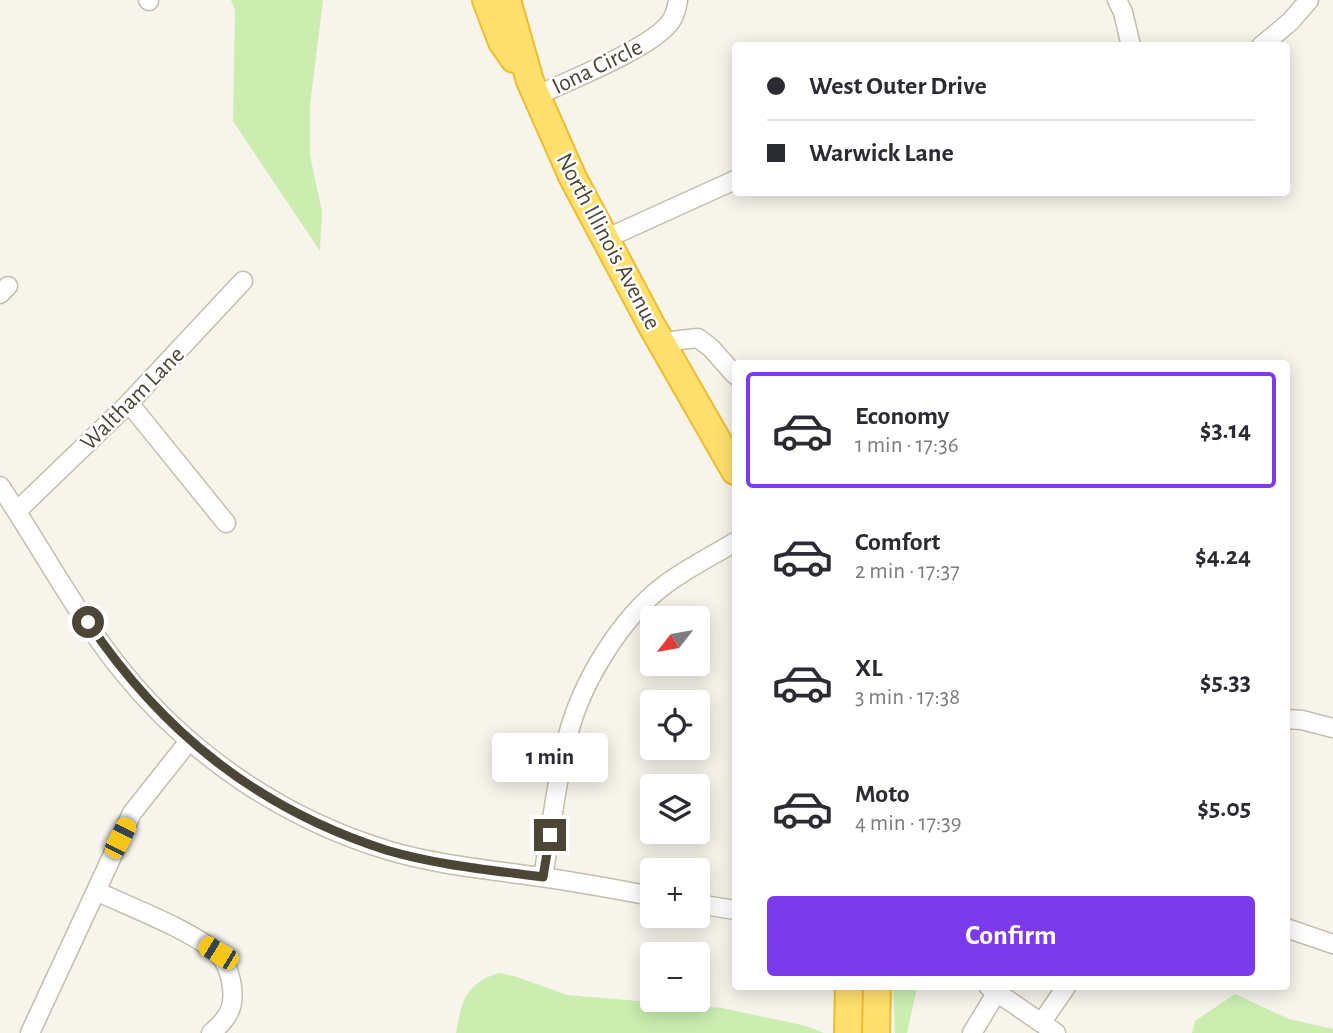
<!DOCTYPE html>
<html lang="en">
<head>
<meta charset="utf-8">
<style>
	body { margin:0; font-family:"Alegreya Sans",sans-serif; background:#f2f2f3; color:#2b2b33; height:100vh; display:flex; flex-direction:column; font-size:26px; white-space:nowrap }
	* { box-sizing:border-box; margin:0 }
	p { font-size:23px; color:#7c7c81 }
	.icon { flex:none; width:38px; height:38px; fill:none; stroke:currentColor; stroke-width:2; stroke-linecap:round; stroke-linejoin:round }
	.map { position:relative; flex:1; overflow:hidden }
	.side { position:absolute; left:732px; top:360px; width:558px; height:630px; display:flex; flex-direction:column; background:#fff; border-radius:7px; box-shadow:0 4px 18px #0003 }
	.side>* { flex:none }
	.top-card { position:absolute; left:732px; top:42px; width:558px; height:154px; border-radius:7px; box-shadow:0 4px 18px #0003; display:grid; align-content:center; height:154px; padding:0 35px; background:#fff }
	.needle { width:46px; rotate:239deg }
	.buttons { position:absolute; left:640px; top:606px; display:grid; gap:14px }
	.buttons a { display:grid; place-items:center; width:70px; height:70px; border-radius:7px; background:#fff; box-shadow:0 4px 18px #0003; font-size:35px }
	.end { position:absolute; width:32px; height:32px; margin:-16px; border:9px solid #4c4637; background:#fff; box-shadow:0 0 0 4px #fff }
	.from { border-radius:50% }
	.bubble { position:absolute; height:49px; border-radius:7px; background:#fff; box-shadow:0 4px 18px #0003; font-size:23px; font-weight:700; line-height:49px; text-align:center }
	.car { position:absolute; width:21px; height:42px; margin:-21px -10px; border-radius:9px; box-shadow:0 0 5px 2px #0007; background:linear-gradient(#f5c518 24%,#345 0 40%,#f5c518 0 76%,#345 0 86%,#f5c518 0) }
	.top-card b { display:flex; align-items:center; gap:24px; height:66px; font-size:26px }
	.top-card b+b { border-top:2px solid #e1e1e2 }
	.top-card i { width:18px; height:18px; background:#2b2b33 }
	ul { padding:12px 0 0; list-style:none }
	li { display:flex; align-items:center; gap:21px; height:116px; margin:0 14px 10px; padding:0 21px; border:4px solid transparent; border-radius:7px }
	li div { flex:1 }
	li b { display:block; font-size:26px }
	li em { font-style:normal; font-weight:700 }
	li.active { border-color:#7c3aed }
	li>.icon { width:63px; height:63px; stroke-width:1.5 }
	.cta { display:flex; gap:14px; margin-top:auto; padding:14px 35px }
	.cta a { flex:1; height:80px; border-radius:7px; background:#7c3aed; color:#fff; font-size:28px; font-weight:700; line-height:80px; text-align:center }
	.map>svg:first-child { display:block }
	.green { fill:#cbeeb0 }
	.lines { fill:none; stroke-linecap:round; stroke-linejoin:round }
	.minor-casing { stroke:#c3beac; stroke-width:21 }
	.highway-casing { stroke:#edbd2f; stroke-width:30 }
	.minor { stroke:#fff; stroke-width:18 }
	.highway { stroke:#ffe06d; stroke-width:26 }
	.route { stroke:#4c4637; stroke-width:9 }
	.labels { text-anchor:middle; stroke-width:5; stroke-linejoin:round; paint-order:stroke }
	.street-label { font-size:24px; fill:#4c4637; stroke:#fff }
</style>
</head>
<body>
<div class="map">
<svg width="1333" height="1033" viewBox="0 0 1333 1033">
	<rect width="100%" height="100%" fill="#f7f4eb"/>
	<!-- green -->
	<path class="green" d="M231,0H323L310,105V155L322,212L320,251L233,121L235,11Z
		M499,973L514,976L567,995L722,1008L806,1026L824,1033H456C462,1000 465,984 499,973Z
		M893,987H917L907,1033H895Z
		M1235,994L1289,1019L1333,1029V1033H1192L1195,1021Z"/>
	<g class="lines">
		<!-- minor casing -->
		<g class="minor-casing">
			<path id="minor" d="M148,0L149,1
				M1117,0L1123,12L1131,46
				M1261,46L1290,22L1309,0
				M536,96C569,80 653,48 671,21C675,15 677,7 678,0
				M605,239L735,180
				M0,294L8,286
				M662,342L698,338L711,348L735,375
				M129,403L226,523
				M0,486C41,547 76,614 123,672C190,755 284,819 387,850C433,864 484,869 533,876C573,881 613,889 653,896
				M17,511L129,403L243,281
				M1286,719L1302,720L1333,728
				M543,877C551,830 556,781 568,735C582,681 622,616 666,584C687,568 712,556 735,542
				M96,891L132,813L189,741
				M698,904L735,910
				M1286,928L1333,944
				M989,987L1056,1033
				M1042,1022L1066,987
				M30,1033L96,891C130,907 189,929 217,953C225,960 229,971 231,981C236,1005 230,1017 211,1033
				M972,1033L997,992"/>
		</g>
		<!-- highway casing -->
		<g class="highway-casing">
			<path id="highway" d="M486,0L502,42L514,59
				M507,0L530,81L573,178L653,328L735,471
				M848,1033L849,987
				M876,1033L877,987"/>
		</g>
		<!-- minor -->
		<use href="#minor" class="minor"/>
		<!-- highway -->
		<use href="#highway" class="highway"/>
	</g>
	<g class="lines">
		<!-- route -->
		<path class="route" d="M88,622C162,732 258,809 386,850C436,865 491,870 543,877L550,835"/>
	</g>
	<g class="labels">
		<!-- street labels -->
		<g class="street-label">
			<text transform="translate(597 66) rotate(-26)" y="8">Iona Circle</text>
			<text transform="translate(609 241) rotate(62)" y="8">North Illinois Avenue</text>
			<text transform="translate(132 398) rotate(-45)" y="8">Waltham Lane</text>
		</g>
	</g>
</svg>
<div class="buttons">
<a><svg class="needle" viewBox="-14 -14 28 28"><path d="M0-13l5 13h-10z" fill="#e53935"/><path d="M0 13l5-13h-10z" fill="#7c7c81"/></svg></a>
<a><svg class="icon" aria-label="locate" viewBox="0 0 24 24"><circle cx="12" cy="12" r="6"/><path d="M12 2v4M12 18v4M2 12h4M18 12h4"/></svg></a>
<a><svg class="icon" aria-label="layers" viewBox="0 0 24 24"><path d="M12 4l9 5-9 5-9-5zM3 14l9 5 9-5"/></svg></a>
<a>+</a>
<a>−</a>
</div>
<i class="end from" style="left:88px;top:622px"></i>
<i class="end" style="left:550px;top:835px"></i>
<div class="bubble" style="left:492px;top:733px;width:116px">1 min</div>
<i class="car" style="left:120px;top:838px;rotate:27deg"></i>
<i class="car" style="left:218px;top:953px;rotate:301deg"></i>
<div class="top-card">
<b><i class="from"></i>West Outer Drive</b>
<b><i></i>Warwick Lane</b>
</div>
<section class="side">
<ul>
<li class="active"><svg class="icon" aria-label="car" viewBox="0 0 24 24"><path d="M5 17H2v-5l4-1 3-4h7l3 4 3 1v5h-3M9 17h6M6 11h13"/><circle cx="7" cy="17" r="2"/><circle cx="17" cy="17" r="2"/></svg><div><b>Economy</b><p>1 min · 17:36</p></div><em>$3.14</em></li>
<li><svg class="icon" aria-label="car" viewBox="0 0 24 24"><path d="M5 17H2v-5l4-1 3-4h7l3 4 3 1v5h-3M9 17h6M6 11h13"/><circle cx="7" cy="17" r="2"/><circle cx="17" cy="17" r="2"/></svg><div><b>Comfort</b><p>2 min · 17:37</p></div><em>$4.24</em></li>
<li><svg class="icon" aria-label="car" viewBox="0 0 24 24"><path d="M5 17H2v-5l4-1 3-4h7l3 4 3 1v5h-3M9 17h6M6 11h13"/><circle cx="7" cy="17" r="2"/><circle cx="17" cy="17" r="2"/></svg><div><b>XL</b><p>3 min · 17:38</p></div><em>$5.33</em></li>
<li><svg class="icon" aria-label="car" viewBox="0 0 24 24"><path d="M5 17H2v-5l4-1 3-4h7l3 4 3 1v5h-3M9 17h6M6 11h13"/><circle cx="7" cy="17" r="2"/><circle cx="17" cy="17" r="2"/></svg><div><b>Moto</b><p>4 min · 17:39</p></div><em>$5.05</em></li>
</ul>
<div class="cta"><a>Confirm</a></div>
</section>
</div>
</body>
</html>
